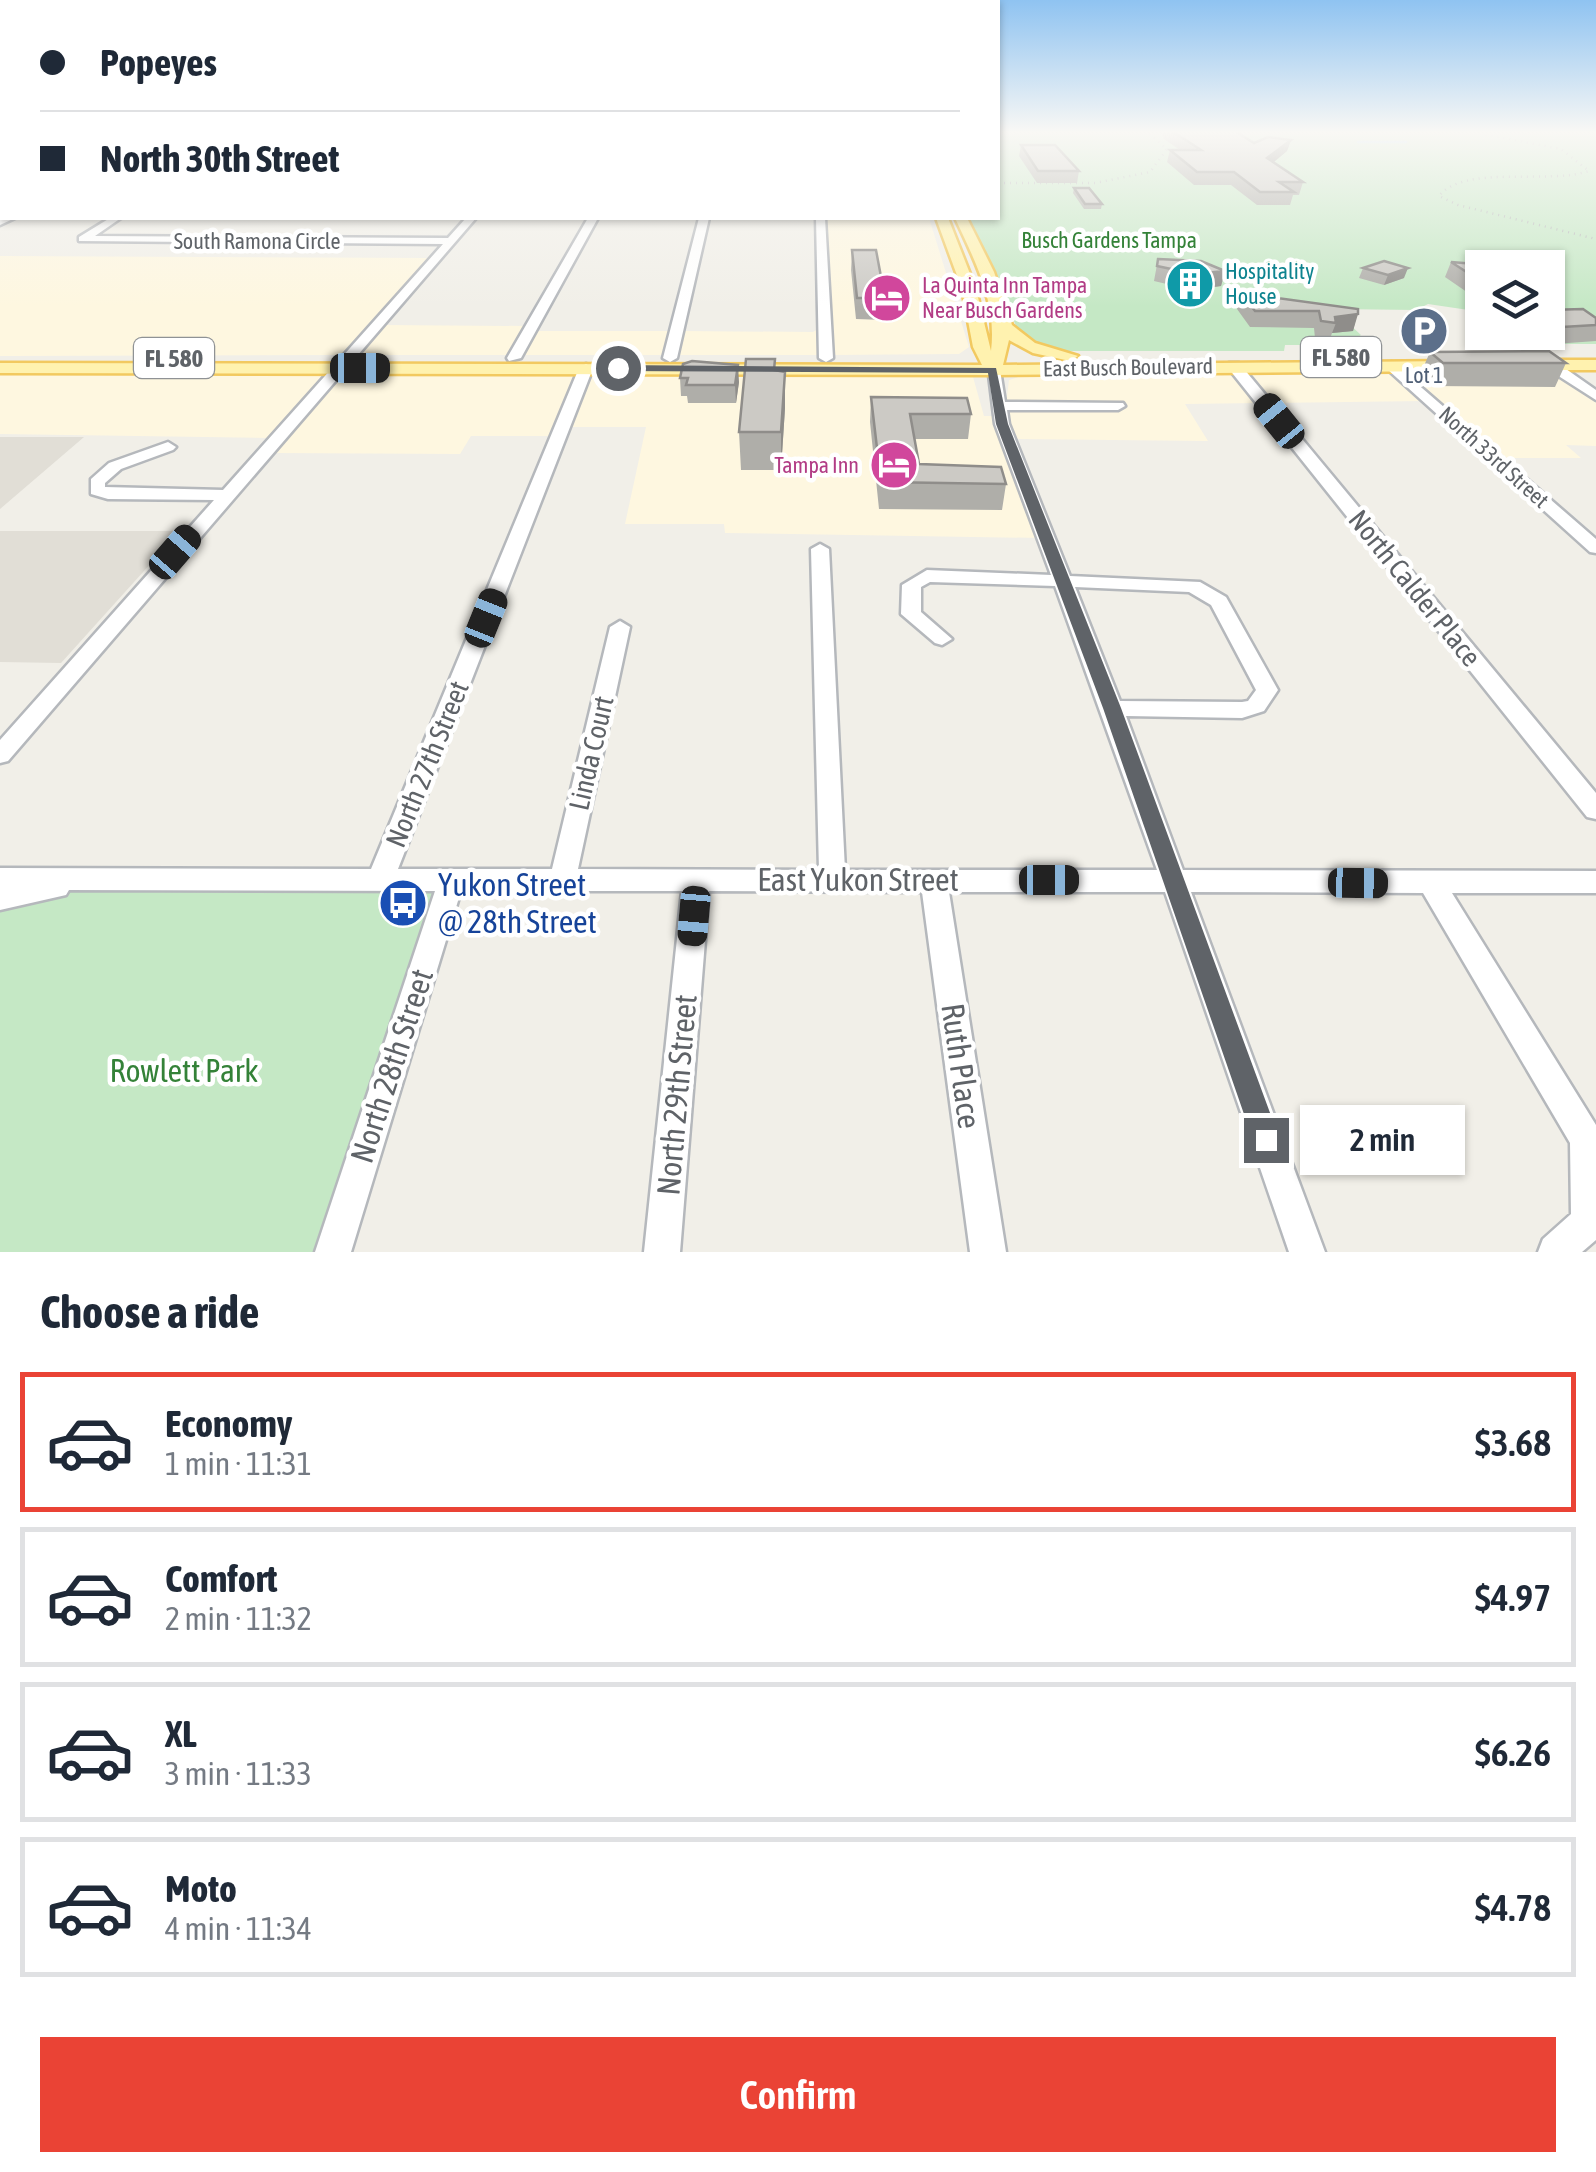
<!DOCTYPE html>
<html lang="en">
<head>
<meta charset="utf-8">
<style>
	body { margin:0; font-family:"Asap Condensed",sans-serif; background:#f6f6f7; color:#1f2937; height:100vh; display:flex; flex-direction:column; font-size:38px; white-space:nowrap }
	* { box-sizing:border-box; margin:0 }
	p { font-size:32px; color:#747a83 }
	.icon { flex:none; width:55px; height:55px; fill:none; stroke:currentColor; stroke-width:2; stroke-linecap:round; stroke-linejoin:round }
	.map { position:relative; height:1252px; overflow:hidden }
	.details { display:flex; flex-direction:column; background:#fff; flex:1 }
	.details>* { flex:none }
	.top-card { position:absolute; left:0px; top:0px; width:1000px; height:220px; box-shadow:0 2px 8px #0004; display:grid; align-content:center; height:220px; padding:0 40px; background:#fff }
	.controls { position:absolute; left:1465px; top:250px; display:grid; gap:20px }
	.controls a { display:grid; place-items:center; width:100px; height:100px; border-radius:0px; background:#fff; box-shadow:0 2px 8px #0004; font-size:50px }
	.end { position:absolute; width:45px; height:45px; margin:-22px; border:12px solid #5f6368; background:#fff; box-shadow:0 0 0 5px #fff }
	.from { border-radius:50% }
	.bubble { position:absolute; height:70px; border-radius:0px; background:#fff; box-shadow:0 2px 8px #0004; font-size:32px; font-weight:600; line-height:70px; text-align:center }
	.car { position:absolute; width:30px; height:60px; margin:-30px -15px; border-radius:12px; box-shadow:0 0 8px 2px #0007; background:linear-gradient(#222 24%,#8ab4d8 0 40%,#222 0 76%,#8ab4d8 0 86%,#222 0) }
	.top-card b { display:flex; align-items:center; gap:35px; height:95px; font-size:38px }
	.top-card b+b { border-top:2px solid #e0e1e3 }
	.top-card i { width:25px; height:25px; background:#1f2937 }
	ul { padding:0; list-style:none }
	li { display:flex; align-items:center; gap:30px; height:140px; margin:0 20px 15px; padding:0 20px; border:5px solid #e0e1e3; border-radius:0px }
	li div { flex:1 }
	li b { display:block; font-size:38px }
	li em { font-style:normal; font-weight:600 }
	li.selected { border-color:#ea4335 }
	li>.icon { width:90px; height:90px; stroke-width:1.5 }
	h2 { padding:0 40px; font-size:45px; line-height:120px }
	.action { display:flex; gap:20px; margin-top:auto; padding:20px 40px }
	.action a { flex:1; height:115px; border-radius:0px; background:#ea4335; color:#fff; font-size:40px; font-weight:600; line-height:115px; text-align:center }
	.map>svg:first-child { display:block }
	.commercial { fill:#fef7e0 }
	.education { fill:#e1ded6 }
	.green { fill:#c5e8c5 }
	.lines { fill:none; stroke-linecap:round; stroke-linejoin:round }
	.stream { stroke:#aadaff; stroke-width:2.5 }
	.minor-casing { stroke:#b5b8bc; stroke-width:5 }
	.major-casing { stroke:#f2c960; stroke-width:5 }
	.minor { fill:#fff; fill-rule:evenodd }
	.major { fill:#fff2af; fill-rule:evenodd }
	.rail { stroke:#b6b7b8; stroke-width:2.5; stroke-dasharray:1 5; stroke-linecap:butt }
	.wall { fill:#afaea9 }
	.shaded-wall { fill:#8f8d8a }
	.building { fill:#cccac5; stroke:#8f8d8a; stroke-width:2.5 }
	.route { fill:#5f6368 }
	.labels { text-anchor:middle; stroke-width:9; stroke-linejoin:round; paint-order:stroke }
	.far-park-label { font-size:22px; fill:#348238; stroke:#fff }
	.far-street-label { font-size:22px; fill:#5f6368; stroke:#fff }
	.far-culture-label { font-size:22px; fill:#0d838f; stroke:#fff; text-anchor:start }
	.far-hotel-label { font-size:22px; fill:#b23c85; stroke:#fff; text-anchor:start }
	.far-service-label { font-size:22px; fill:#4e5e75; stroke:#fff }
	.shield { fill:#fff; stroke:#8f9295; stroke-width:2.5 }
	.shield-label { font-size:25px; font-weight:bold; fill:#5f6368 }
	.street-label { font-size:28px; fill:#5f6368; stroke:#fff }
	.near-street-label { font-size:32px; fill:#5f6368; stroke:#fff }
	.near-transit-label { font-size:32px; fill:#164399; stroke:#fff; text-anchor:start }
	.near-park-label { font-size:32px; fill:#348238; stroke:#fff }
</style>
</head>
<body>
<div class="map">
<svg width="1596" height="1252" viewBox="0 0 1596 1252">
	<rect width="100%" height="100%" fill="#f1efe8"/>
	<!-- commercial -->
	<path class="commercial" d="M824,218H929L969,347L959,354L831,355Z
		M0,256L432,258L345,355L0,356Z
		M382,325L527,326L510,355H356Z
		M821,327L820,355H676L681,331L813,332Z
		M535,331H671L665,355H521Z
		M1394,372L1425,401L1270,403L1245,373Z
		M1405,372H1556L1596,401V446L1566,445L1581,458H1502Z
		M578,373L552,436H471L460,454L273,453L340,374Z
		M589,373H932L973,377L984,416H995L1040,538L725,533L724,524H625L646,427H568Z
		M1031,373H1234L1259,403L1185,404L1208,441L1014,439L1006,410L1125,409L1121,404H1006L1009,380Z
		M0,374H329L270,438L0,434Z"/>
	<!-- education -->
	<path class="education" d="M0,437H84L0,509Z
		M0,531H180L61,663L0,662Z"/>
	<!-- green -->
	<path class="green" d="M998,131H1596V344H1548L1535,333L1548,332V268H1482V312L1428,304L1416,310L1333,309L1361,335L1347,345H1285L1284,351H1055L1021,337L968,218H998Z
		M0,887L441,888L317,1252H0Z"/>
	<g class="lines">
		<!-- stream -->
		<path class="stream" d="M1358,142H1406"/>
		<!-- minor casing -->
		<g class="minor-casing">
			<path id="minor" d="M0,134H2V138H0Z
				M2,192V198L0,199V193Z
				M15,218L0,225V219Z
				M110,218H121L95,236L448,238L466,218H476L8,761L0,763V740L214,500L108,499L91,494V479L109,463L168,442L176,447L173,450L121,469L105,483V487L223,490L443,244L79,241V237Z
				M588,218H598L521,358L509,361L507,358Z
				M699,218H709L677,358L670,362L663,358Z
				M816,218H825L833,358L826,362L819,358Z
				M1392,362L1596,539V553L1590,552L1387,369V363Z
				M1546,362H1556L1596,390V400L1546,368Z
				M1229,363H1239L1596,793V819L1587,817L1229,369Z
				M586,364L593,368L398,869H552L610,627L620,621L630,627L578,869L819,870L811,549L820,544L829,549L845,870H1157L1055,586L930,582L921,587V612L952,639L942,645L935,643L901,614L902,585L927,570L1051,575L995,424L988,367L1000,370L1005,402L1123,403L1125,406L1118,410H1007L1009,424L1070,576L1200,582L1226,597L1278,690L1264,711L1242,718L1126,716L1183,870L1596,871V893H1452L1596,1125V1240L1582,1252H1538L1543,1239L1571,1214L1570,1143L1423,893L1191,892L1325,1252H1289L1165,892H949L1006,1252H970L922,892L709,891L680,1252H644L682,891H461L351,1252H315L435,891L69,890L66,895L0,910V868L371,869L579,368ZM1075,587L1189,592L1211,605L1256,690L1248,701L1242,702L1120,701Z"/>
		</g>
		<!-- major casing -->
		<g class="major-casing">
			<path id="major" d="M936,218H948L976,289L991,351C997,302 975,261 955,218H967L994,272L1012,325L1035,343L1078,356L1070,361L1033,353L1009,340L1003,365L1456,361L1464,366L1456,371L993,375L0,373V363L982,365L973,347L962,289Z
				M1596,360V370H1531L1523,365L1531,360Z"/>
		</g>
		<!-- minor -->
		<use href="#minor" class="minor"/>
		<!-- major -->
		<use href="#major" class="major"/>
		<!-- rail -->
		<path class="rail" d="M1468,131L1561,149L1589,171C1549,185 1464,164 1439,196L1458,205L1596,239
			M998,183H1095L1150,172L1167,149L1146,131"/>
	</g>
	<!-- wall -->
	<path class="wall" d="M1160,131H1235L1254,143L1291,140L1287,151L1274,162L1303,182L1299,195H1293L1290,205H1257L1231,185H1194L1167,162L1170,150H1180L1164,139Z
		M1021,145L1079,171L1077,183H1037L1019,156Z
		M1074,188L1102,204L1101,209H1084L1073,193Z
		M877,218H912V219H878Z
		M852,250L885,298L884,320L856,319L851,270Z
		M1158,259L1225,271L1221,286L1192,290L1154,281Z
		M1451,262L1482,268V299H1477L1445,277Z
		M1363,268L1404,278L1384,285L1359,278Z
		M1241,293L1358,309L1353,331L1332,333L1330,339L1315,338L1314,328L1250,327L1237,309Z
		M1482,307V329L1470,325L1477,308Z
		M1548,310L1596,318V341L1554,344L1532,332H1548Z
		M1430,352L1566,363L1555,387L1433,386L1420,375Z
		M775,359V370L785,372V408L781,470H741L739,432Z
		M680,378L739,382L736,403H688L687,396H681Z
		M871,397L971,414L968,439H914L919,464L1006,484L1002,510L879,509L870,422Z"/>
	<!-- shaded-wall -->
	<path class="shaded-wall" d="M1291,140L1287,151L1264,170L1267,158Z
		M1408,268L1404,278L1384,285L1388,275Z
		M1225,271L1221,286L1192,290L1195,274Z
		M1358,314L1353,331L1332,333L1336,323L1335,317Z
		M738,365L739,382L736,403L735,385Z
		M785,372V408L781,470V432Z"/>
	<!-- building -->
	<path class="building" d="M1172,131H1235L1254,143L1268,137L1291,140L1267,158L1303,182H1279L1294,192H1260L1234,172H1197L1170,150H1201Z
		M1021,145H1055L1079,171H1038Z
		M1074,188H1089L1102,204H1085Z
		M852,250H876L885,298H857Z
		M1158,259L1201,261L1225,271L1195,274L1157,266Z
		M1384,261L1408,268L1388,275L1363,268Z
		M1451,262L1513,267L1514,268H1482V282Z
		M1241,293L1358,309V314L1335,317L1336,323L1321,321L1319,311H1255Z
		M1583,309L1596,318V325L1562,327L1548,320V310Z
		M1549,351L1566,363H1443L1430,352Z
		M746,359H775L774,370L785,372L781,432H739Z
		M692,361L738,365L735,385H686L688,378H680L683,364Z
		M871,397L967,398L971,414H910L919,464L1001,467L1006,484L881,482Z"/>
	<!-- sky -->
	<linearGradient id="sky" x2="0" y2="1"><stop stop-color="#8fc3f1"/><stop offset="0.43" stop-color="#f9f8f5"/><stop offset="1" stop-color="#f9f8f5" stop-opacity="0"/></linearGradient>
	<rect width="1596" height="307" fill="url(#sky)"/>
	<!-- route -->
	<path class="route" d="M618,365L996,368L1008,424L1121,708L1280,1140L1276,1150L1266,1154L1257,1150L1253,1140L1103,708L996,424L988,373L615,371Z"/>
	<!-- icons -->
	<defs>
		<g id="building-disc" transform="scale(2.5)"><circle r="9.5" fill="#0f9aa8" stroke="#fff"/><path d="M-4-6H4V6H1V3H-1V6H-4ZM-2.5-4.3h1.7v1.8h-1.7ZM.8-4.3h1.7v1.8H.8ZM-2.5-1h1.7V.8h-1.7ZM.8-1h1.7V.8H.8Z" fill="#fff"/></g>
		<g id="hotel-disc" transform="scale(2.5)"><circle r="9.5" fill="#d1479c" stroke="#fff"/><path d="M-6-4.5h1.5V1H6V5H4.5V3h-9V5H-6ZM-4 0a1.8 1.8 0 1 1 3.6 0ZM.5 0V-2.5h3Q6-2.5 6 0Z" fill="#fff"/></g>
		<g id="parking-disc" transform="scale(2.5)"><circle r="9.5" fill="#5c6f8a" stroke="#fff"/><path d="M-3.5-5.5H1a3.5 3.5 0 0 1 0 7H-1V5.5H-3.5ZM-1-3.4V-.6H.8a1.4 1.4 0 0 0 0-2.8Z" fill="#fff"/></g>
		<g id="bus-disc" transform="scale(2.5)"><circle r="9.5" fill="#1a4fb4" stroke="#fff"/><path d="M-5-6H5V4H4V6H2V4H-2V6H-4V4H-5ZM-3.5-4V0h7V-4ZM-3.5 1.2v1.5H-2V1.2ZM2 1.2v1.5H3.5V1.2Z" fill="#fff"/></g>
	</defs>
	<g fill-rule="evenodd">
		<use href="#building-disc" x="1190" y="284"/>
		<use href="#hotel-disc" x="887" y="298"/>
		<use href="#parking-disc" x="1424" y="331"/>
		<use href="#hotel-disc" x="894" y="465"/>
		<use href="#bus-disc" x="403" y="903"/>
	</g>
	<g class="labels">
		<!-- far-park labels -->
		<g class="far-park-label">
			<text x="1109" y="248">Busch Gardens Tampa</text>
		</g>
		<!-- far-street labels -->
		<g class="far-street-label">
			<text x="257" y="249">South Ramona Circle</text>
			<text transform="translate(1128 367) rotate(-1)" y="8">East Busch Boulevard</text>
			<text transform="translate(1494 457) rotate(42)" y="8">North 33rd Street</text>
		</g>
		<!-- far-culture labels -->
		<g class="far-culture-label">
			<text x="1225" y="279">Hospitality<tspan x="1225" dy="25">House</tspan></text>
		</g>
		<!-- far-hotel labels -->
		<g class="far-hotel-label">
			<text x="922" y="293">La Quinta Inn Tampa<tspan x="922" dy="25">Near Busch Gardens</tspan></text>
			<text x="859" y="473" text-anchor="end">Tampa Inn</text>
		</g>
		<!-- far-service labels -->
		<g class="far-service-label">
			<text x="1424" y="383">Lot 1</text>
		</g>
		<!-- shield labels -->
		<g class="shield">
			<rect x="1301" y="337" width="80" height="40" rx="8"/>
			<rect x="134" y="338" width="80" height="40" rx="8"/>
		</g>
		<g class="shield-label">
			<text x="1341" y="366">FL 580</text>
			<text x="174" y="367">FL 580</text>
		</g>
		<!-- street labels -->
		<g class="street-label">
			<text transform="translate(1415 588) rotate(51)" y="10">North Calder Place</text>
			<text transform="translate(591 753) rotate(-77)" y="10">Linda Court</text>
			<text transform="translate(427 764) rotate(-68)" y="10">North 27th Street</text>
		</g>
		<!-- near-street labels -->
		<g class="near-street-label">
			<text x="858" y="891">East Yukon Street</text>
			<text transform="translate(392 1066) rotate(-72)" y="11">North 28th Street</text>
			<text transform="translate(961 1066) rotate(82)" y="11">Ruth Place</text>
			<text transform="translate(677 1095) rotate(-85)" y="11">North 29th Street</text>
		</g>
		<!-- near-transit labels -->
		<g class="near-transit-label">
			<text x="438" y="896">Yukon Street<tspan x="438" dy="37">@ 28th Street</tspan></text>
		</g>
		<!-- near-park labels -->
		<g class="near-park-label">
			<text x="184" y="1082">Rowlett Park</text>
		</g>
	</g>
</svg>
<div class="controls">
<a><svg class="icon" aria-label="layers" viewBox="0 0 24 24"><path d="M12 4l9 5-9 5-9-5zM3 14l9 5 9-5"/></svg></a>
</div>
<i class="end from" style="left:618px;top:368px"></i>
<i class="end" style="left:1266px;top:1140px"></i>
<div class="bubble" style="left:1300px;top:1105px;width:165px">2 min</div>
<i class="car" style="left:360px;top:368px;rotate:90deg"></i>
<i class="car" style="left:1279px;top:421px;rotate:321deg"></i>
<i class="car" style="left:175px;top:552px;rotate:41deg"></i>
<i class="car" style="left:486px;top:618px;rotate:22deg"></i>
<i class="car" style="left:1049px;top:880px;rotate:90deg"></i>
<i class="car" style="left:1358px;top:883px;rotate:91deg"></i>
<i class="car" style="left:694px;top:916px;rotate:185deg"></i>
<div class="top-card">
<b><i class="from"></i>Popeyes</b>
<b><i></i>North 30th Street</b>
</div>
</div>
<section class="details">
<h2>Choose a ride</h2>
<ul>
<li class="selected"><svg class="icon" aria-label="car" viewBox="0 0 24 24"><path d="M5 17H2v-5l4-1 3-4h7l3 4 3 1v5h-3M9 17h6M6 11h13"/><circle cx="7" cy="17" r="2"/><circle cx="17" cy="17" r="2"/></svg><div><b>Economy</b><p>1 min · 11:31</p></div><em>$3.68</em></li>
<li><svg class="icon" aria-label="car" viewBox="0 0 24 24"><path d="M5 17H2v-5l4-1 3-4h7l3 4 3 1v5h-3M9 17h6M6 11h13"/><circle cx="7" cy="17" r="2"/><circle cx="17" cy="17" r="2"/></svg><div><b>Comfort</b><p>2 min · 11:32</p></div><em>$4.97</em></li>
<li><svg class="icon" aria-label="car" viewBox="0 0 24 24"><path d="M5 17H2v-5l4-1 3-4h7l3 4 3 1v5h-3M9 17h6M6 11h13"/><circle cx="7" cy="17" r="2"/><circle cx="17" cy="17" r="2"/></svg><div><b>XL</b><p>3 min · 11:33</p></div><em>$6.26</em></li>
<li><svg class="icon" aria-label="car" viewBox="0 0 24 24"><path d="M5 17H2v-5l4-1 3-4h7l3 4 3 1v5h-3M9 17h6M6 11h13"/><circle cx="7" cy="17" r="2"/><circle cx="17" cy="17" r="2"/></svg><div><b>Moto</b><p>4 min · 11:34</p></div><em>$4.78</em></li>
</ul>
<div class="action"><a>Confirm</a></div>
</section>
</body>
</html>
